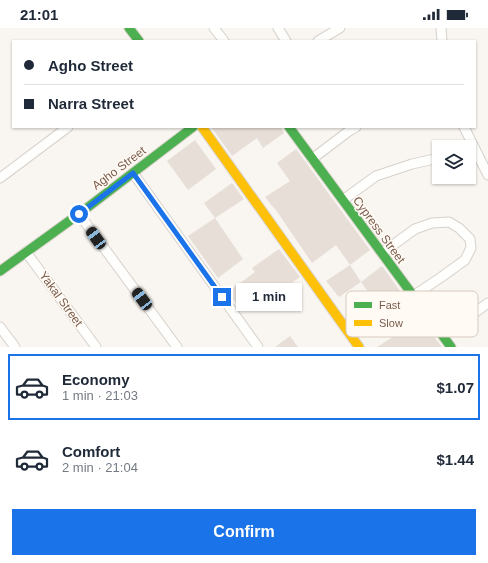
<!DOCTYPE html>
<html lang="en">
<head>
<meta charset="utf-8">
<style>
	body { margin:0; font-family:Arial,sans-serif; background:#f2f2f3; color:#1f2937; height:100vh; display:flex; flex-direction:column; font-size:15px; white-space:nowrap }
	* { box-sizing:border-box; margin:0 }
	p { font-size:13px; color:#747a83 }
	.icon { flex:none; width:22px; height:22px; fill:none; stroke:currentColor; stroke-width:2; stroke-linecap:round; stroke-linejoin:round }
	.map { position:relative; height:319px; overflow:hidden }
	.panel { display:flex; flex-direction:column; background:#fff; flex:1 }
	.panel>* { flex:none }
	.top-card { position:absolute; left:12px; top:12px; width:464px; height:88px; border-radius:0px; box-shadow:0 1px 3px #0004; display:grid; align-content:center; height:88px; padding:0 12px; background:#fff }
	.buttons { position:absolute; left:432px; top:112px; display:grid; gap:8px }
	.buttons a { display:grid; place-items:center; width:44px; height:44px; border-radius:0px; background:#fff; box-shadow:0 1px 3px #0004; font-size:20px }
	.end { position:absolute; width:18px; height:18px; margin:-9px; border:5px solid #1a73e8; background:#fff; box-shadow:0 0 0 2px #fff }
	.from { border-radius:50% }
	.bubble { position:absolute; height:28px; border-radius:0px; background:#fff; box-shadow:0 1px 3px #0004; font-size:13px; font-weight:800; line-height:28px; text-align:center }
	.car { position:absolute; width:12px; height:24px; margin:-12px -6px; border-radius:5px; box-shadow:0 0 3px 1px #0007; background:linear-gradient(#222 24%,#8ab4d8 0 40%,#222 0 76%,#8ab4d8 0 86%,#222 0) }
	.top-card b { display:flex; align-items:center; gap:14px; height:38px; font-size:15px }
	.top-card b+b { border-top:1px solid #e0e1e3 }
	.top-card i { width:10px; height:10px; background:#1f2937 }
	ul { padding:7px 0 0; list-style:none }
	li { display:flex; align-items:center; gap:12px; height:66px; margin:0 8px 6px; padding:0 4px; border:2px solid transparent; border-radius:0px }
	li div { flex:1 }
	li b { display:block; font-size:15px }
	li em { font-style:normal; font-weight:800 }
	li.on { border-color:#1a73e8 }
	li>.icon { width:36px; height:36px; stroke-width:1.5 }
	.button { display:flex; gap:8px; margin-top:auto; padding:8px 12px }
	.button a { flex:1; height:46px; border-radius:0px; background:#1a73e8; color:#fff; font-size:16px; font-weight:800; line-height:46px; text-align:center }
	.status { display:flex; justify-content:space-between; align-items:center; height:28px; padding:0 20px; background:#fff; direction:ltr }
	.status svg { height:11px; fill:currentColor }
	.map>svg:first-child { display:block }
	.building { fill:#e6ded7 }
	.lines { fill:none; stroke-linecap:round; stroke-linejoin:round }
	.street-casing { stroke:#d7d1cb; stroke-width:11 }
	.fast-casing { stroke:#d9d2cb; stroke-width:11 }
	.slow-casing { stroke:#d9d2cb; stroke-width:11 }
	.street { stroke:#fefefd; stroke-width:9 }
	.fast { stroke:#4caf50; stroke-width:9 }
	.slow { stroke:#ffc107; stroke-width:9 }
	.route { stroke:#1a73e8; stroke-width:5 }
	.labels { text-anchor:middle; stroke-width:3; stroke-linejoin:round; paint-order:stroke }
	.street-label { font-size:12px; fill:#7a5c4d; stroke:#fffaf3 }
	.key { fill:#fffaf3; stroke:#d7cbc1; stroke-width:1 }
	.key-label { font-size:11px; fill:#7a5c4d }
</style>
</head>
<body>
<div class="status"><b>21:01</b><svg viewBox="0 0 49 12"><path d="M0 12V9h3v3zM5 12V6h3v6zM10 12V3h3v9zM15 12V0h3v12zM26 1h20v11H26zM47 4h2v5h-2z"/></svg></div>
<div class="map">
<svg width="488" height="319" viewBox="0 0 488 319">
	<rect width="100%" height="100%" fill="#f9f5f0"/>
	<!-- building -->
	<path class="building" d="M211,99H281L284,105L263,120L257,110L232,128Z
		M195,112L216,141L188,162L167,133Z
		M296,121L370,222L350,237L336,217L312,235L278,185L265,169L290,153L277,135Z
		M232,155L244,171L215,190L204,175Z
		M215,190L243,231L218,250L188,208Z
		M279,221L300,249L272,269L265,258L238,278L228,264L255,244L252,240Z
		M350,237L361,254L339,269L326,253Z
		M382,238L421,292L442,319H377L399,305L388,289L365,306L349,285L373,271L361,254Z
		M290,308L298,319H275Z"/>
	<g class="lines">
		<!-- street casing -->
		<g class="street-casing">
			<path id="street" d="M214,0L224,13
				M278,0L286,13
				M441,0L442,13
				M318,13L340,0
				M464,99L488,147
				M312,131L349,103L356,99
				M133,145L258,319
				M0,150L68,99
				M343,172L376,148L412,136L439,130
				M79,186L177,319
				M26,224L96,319
				M382,225L415,201L432,195L449,194L459,200L470,211L471,220L465,232L440,250L413,268
				M0,299L15,319
				M443,308L488,275"/>
		</g>
		<!-- fast casing -->
		<g class="fast-casing">
			<path id="fast" d="M129,0L139,13
				M289,99L451,319
				M0,243L79,186L193,99"/>
		</g>
		<!-- slow casing -->
		<g class="slow-casing">
			<path id="slow" d="M202,99L359,319"/>
		</g>
		<!-- street -->
		<use href="#street" class="street"/>
		<!-- fast -->
		<use href="#fast" class="fast"/>
		<!-- slow -->
		<use href="#slow" class="slow"/>
	</g>
	<g class="lines">
		<!-- route -->
		<path class="route" d="M79,186L133,145L222,269"/>
	</g>
	<g class="labels">
		<!-- street labels -->
		<g class="street-label">
			<text transform="translate(119 140) rotate(-37)" y="4">Agho Street</text>
			<text transform="translate(379 202) rotate(54)" y="4">Cypress Street</text>
			<text transform="translate(61 271) rotate(54)" y="4">Yakal Street</text>
		</g>
	</g>
	<!-- legend -->
	<rect x="346" y="263" width="132" height="46" rx="6" class="key"/>
	<rect x="354" y="274" width="18" height="6" fill="#4caf50"/>
	<rect x="354" y="292" width="18" height="6" fill="#ffc107"/>
	<g class="key-label">
		<text x="379" y="281">Fast</text>
		<text x="379" y="299">Slow</text>
	</g>
</svg>
<div class="buttons">
<a><svg class="icon" aria-label="layers" viewBox="0 0 24 24"><path d="M12 4l9 5-9 5-9-5zM3 14l9 5 9-5"/></svg></a>
</div>
<i class="end from" style="left:79px;top:186px"></i>
<i class="end" style="left:222px;top:269px"></i>
<div class="bubble" style="left:236px;top:255px;width:66px">1 min</div>
<i class="car" style="left:96px;top:210px;rotate:324deg"></i>
<i class="car" style="left:142px;top:271px;rotate:323deg"></i>
<div class="top-card">
<b><i class="from"></i>Agho Street</b>
<b><i></i>Narra Street</b>
</div>
</div>
<section class="panel">
<ul>
<li class="on"><svg class="icon" aria-label="car" viewBox="0 0 24 24"><path d="M5 17H2v-5l4-1 3-4h7l3 4 3 1v5h-3M9 17h6M6 11h13"/><circle cx="7" cy="17" r="2"/><circle cx="17" cy="17" r="2"/></svg><div><b>Economy</b><p>1 min · 21:03</p></div><em>$1.07</em></li>
<li><svg class="icon" aria-label="car" viewBox="0 0 24 24"><path d="M5 17H2v-5l4-1 3-4h7l3 4 3 1v5h-3M9 17h6M6 11h13"/><circle cx="7" cy="17" r="2"/><circle cx="17" cy="17" r="2"/></svg><div><b>Comfort</b><p>2 min · 21:04</p></div><em>$1.44</em></li>
</ul>
<div class="button"><a>Confirm</a></div>
</section>
</body>
</html>
